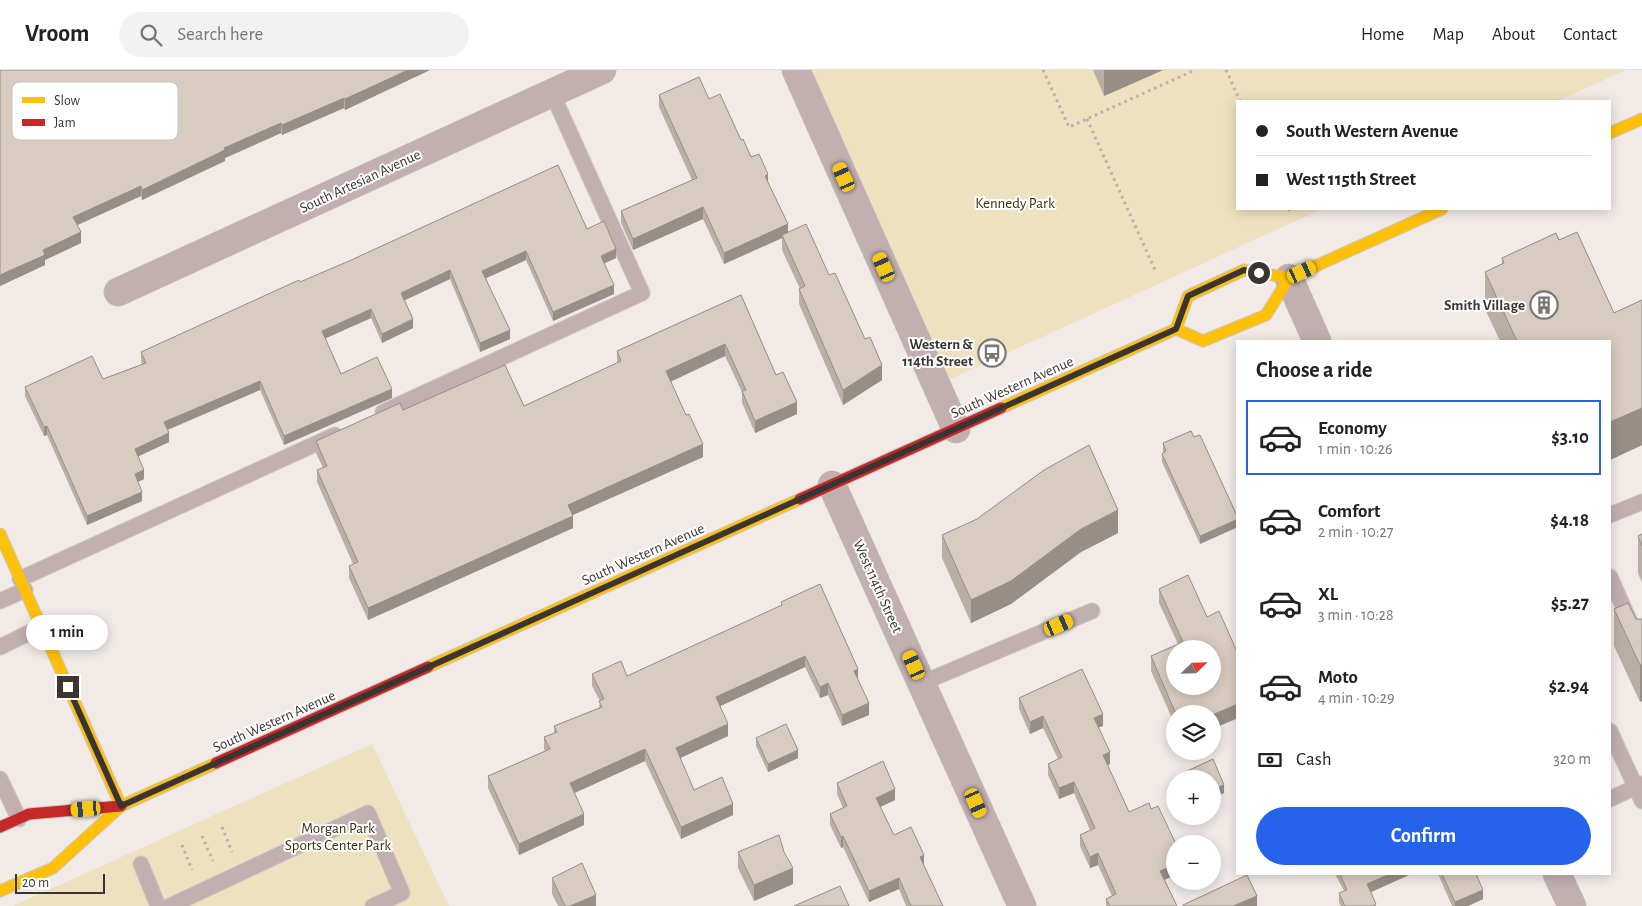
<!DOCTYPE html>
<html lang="en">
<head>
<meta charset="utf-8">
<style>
	body { margin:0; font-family:"Alegreya Sans",sans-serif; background:#f2f2f2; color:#222; height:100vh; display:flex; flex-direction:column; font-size:19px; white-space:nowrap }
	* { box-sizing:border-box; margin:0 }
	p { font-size:16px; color:#767676 }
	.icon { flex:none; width:28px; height:28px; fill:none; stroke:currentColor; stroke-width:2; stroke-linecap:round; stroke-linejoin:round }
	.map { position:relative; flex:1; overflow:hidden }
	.side { position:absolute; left:1236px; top:270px; width:375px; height:535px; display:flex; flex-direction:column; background:#fff; border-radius:0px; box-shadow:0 2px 12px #0003 }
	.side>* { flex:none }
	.banner { position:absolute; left:1236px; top:30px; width:375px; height:110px; border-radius:0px; box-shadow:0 2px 12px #0003; display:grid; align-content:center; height:110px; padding:0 20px; background:#fff }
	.needle { width:32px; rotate:67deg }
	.tools { position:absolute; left:1166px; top:570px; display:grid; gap:10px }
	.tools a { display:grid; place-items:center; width:55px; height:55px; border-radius:50%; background:#fff; box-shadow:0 2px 12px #0003; font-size:25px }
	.scale { position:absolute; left:15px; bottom:12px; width:90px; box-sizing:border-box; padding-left:5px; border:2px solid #3a3533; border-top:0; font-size:14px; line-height:18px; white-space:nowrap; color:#3a3533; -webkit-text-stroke:4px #fff; paint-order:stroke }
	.end { position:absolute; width:22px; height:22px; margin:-11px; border:6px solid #3a3533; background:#fff; box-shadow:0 0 0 2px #fff }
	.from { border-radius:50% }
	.bubble { position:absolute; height:35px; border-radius:18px; background:#fff; box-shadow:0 2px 12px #0003; font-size:16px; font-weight:600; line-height:35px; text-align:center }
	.car { position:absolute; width:15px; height:30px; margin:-15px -8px; border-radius:6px; box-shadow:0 0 4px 1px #0007; background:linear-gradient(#f5c518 24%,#345 0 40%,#f5c518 0 76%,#345 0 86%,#f5c518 0) }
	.banner b { display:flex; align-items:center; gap:18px; height:48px; font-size:19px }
	.banner b+b { border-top:1px solid #e0e0e0 }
	.banner i { width:12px; height:12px; background:#222 }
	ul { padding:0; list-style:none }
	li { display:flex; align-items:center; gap:15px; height:75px; margin:0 10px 8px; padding:0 10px; border:2px solid transparent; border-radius:0px }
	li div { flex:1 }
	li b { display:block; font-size:19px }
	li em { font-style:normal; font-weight:600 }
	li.on { border-color:#2563eb }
	li>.icon { width:45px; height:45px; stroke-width:1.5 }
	h2 { padding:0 20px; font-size:22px; line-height:60px }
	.pay { display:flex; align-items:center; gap:12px; height:55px; padding:0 20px; font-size:19px }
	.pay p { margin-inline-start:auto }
	.primary-button { display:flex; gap:10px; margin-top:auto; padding:10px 20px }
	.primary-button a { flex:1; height:58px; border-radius:30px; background:#2563eb; color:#fff; font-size:20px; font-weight:600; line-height:58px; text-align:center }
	header { display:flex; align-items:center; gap:30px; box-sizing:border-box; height:70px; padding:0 25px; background:#fff; border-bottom:1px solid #e0e0e0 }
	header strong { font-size:24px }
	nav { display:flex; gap:28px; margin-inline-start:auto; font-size:18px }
	.search { width:350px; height:45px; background:#f2f2f2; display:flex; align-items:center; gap:12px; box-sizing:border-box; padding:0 18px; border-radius:28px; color:#767676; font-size:19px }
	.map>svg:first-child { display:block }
	.green { fill:#eee1c0 }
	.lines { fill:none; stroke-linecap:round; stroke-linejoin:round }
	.lane-casing { stroke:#ccc7c4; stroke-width:17 }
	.street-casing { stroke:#ccc7c4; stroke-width:29 }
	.slow-casing { stroke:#ccc7c4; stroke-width:13 }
	.jam-casing { stroke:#ccc7c4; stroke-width:13 }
	.path { stroke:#bbaeae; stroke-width:3; stroke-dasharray:2.5 4; stroke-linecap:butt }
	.lane { stroke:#c2b0b1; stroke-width:15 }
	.street { stroke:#c2b0b1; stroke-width:28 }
	.slow { stroke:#ffc107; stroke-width:11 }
	.jam { stroke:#c62828; stroke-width:11 }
	.wall { fill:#baafa4 }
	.shaded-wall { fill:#978e86 }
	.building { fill:#d8cbbf; stroke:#978e86; fill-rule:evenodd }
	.route { stroke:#3a3533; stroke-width:6 }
	.labels { text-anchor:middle; stroke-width:4; stroke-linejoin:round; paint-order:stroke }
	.street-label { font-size:15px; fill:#3a3533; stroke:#fff }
	.park-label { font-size:15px; fill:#3a3112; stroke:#fff }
	.poi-label { font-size:15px; font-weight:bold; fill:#3a3533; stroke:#fff; text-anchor:end }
	.key { fill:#fff; stroke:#c4c2c2; stroke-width:1 }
	.key-label { font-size:14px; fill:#3a3533 }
</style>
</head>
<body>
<header>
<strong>Vroom</strong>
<div class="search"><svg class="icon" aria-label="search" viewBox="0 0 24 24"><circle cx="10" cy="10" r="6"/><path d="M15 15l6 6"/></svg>Search here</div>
<nav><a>Home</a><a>Map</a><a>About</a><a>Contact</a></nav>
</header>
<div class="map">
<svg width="1642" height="836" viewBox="0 0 1642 836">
	<rect width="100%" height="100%" fill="#f1eae7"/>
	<!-- green -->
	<path class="green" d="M810,0H1626L1558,31H1238V139H1322L948,310Z
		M372,674L449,836H13Z"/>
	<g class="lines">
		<!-- lane casing -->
		<g class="lane-casing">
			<path id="lane" d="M383,342L642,223L552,23
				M1610,445L1642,432
				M1610,507L1642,579
				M20,509L335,365
				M0,531L25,520
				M0,577L41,557
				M922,613L1092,541
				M1610,661L1642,731
				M0,709L19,749
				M1610,729L1642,714
				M141,794L158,836
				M170,836L368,743L402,823L373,836"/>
		</g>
		<!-- street casing -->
		<g class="street-casing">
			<path id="street" d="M796,0L956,359
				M1289,208L1317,271
				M118,222L602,0
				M832,415L1022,836
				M1557,804L1572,836"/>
		</g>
		<!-- slow casing -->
		<g class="slow-casing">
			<path id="slow" d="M1610,63L1642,49
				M1176,259L1203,271L1266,245L1289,208L1442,139
				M1001,338L1176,259L1188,226L1244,200L1289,208
				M0,464L121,736
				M428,597L800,429
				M0,821L53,798L121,736L216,693"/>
		</g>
		<!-- jam casing -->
		<g class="jam-casing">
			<path id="jam" d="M800,429L1001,338
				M216,693L428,597
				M0,757L29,744L121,736"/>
		</g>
		<!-- path -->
		<path class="path" d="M1043,0L1069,57L1195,0
			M1226,0L1240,31
			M1087,49L1156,202
			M1289,139L1290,141
			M222,757L232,782
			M202,766L213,791
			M182,775L192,800"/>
		<!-- lane -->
		<use href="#lane" class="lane"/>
		<!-- street -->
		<use href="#street" class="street"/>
		<!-- slow -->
		<use href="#slow" class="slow"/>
		<!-- jam -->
		<use href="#jam" class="jam"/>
	</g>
	<!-- wall -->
	<path class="wall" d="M0,0H430L345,40L344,38L282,65L281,63L225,88V91L142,130L141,126L77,155L81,173L45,190V195L0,216Z
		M1093,0H1163L1104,26Z
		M659,25L709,29L741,70L768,112L788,162L829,205L882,310L843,335L799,234V219H800L782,180V168L724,194L703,149L633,180L621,153V141L692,110L659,37Z
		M587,159L616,188L604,193L614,224L553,251L526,190L486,208L510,269L480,282L450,209L405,230L413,258L382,273L371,248L325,268L341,304L392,328L284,375L260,320L168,360L169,372L138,386L144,409L138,412L142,431L87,455L47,365L44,366L25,326V317L103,309L142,294L141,291V282L300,212Z
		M1577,162L1614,243L1642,230V375L1610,390V271H1500L1485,239V202L1502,194V188L1556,163L1559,170Z
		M741,225L776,305L797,344L755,363L742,333V322L725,286L670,311L703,387L573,445V458L368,550L349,508V496L353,494L317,412V400L323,398L316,383V371L403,340L524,336L617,293V281Z
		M1200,365V474L1162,392V384L1163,383V373L1194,367Z
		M1118,463L1081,482L1011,534L971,553L942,488V465Z
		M1642,464V513L1638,503V466Z
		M1159,519L1207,547L1238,584V648L1212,659V644H1175V655L1151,601V586L1178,574L1159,533Z
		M781,532L858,610L869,645L842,656L828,625L820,628L805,597L720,636L728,666L680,688L694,720L733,745L681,769L645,691L574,723L584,755L519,785L488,718V706L545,681L544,679V667L554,663V656L599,638L600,631L592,616V604L627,606L781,536Z
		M1614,539L1636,549H1642L1640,632L1614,576Z
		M1019,628L1103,656L1099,657L1110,694L1107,695L1129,742L1165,810L1177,836H1106V829L1112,826L1098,795L1090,798L1080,776V765L1090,760L1074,723L1059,729L1048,705V694L1058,689L1043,658L1030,664L1019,639Z
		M756,668L798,688L768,702L756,676Z
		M1213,689L1224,715V723L1212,728V709H1185V702Z
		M837,713L895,730L880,737L894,765L924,796L943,836H906L899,819L869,832L843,777L841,778L830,755V744L843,738L837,724Z
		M738,782H784L793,814L754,831L738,798Z
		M1335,804H1411L1371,822L1376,836H1341L1339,833V823L1344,821Z
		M1438,804H1476L1483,829L1468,836H1452Z
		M552,808L596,836H558L552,824Z"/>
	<!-- shaded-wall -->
	<path class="shaded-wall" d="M408,0H430L345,40V29Z
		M1104,0H1163L1104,26Z
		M344,28V38L282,65V55Z
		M281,53V63L225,88V91L142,130V120L224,78Z
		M768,104V116L765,106Z
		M141,116V126L73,157V147Z
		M703,137V149L633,180V169Z
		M788,154V166L782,165V168L724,194V183Z
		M81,162V173L45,190V195L0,216V205L43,180Z
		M616,179V188L601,195V186Z
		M526,181V190L482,210V201Z
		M450,200V209L401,232V223Z
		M614,215V224L553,251V242Z
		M371,239V248L322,270V261Z
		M413,249V258L382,273V264Z
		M510,260V269L480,282V273Z
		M725,274V286L666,314V301Z
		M882,295V310L843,335V320Z
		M260,311V320L164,361V352Z
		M392,319V328L284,375V366Z
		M797,332V344L755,363V351Z
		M1642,338V375L1610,390V352Z
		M47,356V365L44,366V357Z
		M169,363V372L135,388V379Z
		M703,374V387L568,447V435Z
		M144,400V409L135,413V404Z
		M142,422V431L87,455V446Z
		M1118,440V463L1081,482L1011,534L971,553V530L1081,459Z
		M573,446V458L368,550V538Z
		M1238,449V457L1200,474V466Z
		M805,586V597L716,638V627Z
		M1642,594V631L1640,632V595Z
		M858,599V611L854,601Z
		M828,613V625L820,628V617Z
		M869,633V645L842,656V645Z
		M1238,634V648L1212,659V645Z
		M1103,644V656L1094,659V648Z
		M1043,646V658L1030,664V652Z
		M728,654V666L676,690V678Z
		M645,679V691L570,725V713Z
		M798,680V688L768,702V694Z
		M1110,682V694L1103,697V685Z
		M1074,712V723L1059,729V718Z
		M1224,715V723L1212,728V720Z
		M895,719V730L876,739V728Z
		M733,734V745L681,769V757Z
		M584,744V755L519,785V774Z
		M843,766V777L841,778V767Z
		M1098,783V795L1090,798V787Z
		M924,785V796L920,787Z
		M1175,794V805L1160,812V801Z
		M793,798V814L754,831V815Z
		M1390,804H1411L1367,824V814Z
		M899,808V819L869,832V821Z
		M1483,820V829L1468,836H1455V832Z
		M596,825V836H570Z
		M1257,826V836H1233Z"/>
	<!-- building -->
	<path class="building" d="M0,0H408L345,29L344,28L282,55L281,53L224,78L225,80L142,120L141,116L73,147L81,162L43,180L45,185L0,205Z
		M699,7L709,29L720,24L741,70L743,69L751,87L759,84L768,104L765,106L788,154L724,183L703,137L633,169L621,141L697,108L659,25Z
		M558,95L587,159L604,151L616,179L601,186L614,215L553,242L526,181L482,201L510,260L480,273L450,200L401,223L413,249L382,264L371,239L322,261L341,304L377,287L392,319L284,366L260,311L164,352L169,363L135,379L144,400L135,404L142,422L87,446L47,356L44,357L25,317L92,286L103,309L146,293L141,282L299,210L300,212L349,191Z
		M806,154L829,205L835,203L865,269L870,267L882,295L843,320L799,219L805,216L782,165Z
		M1577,162L1614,243L1642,230V338L1610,352V271H1517L1485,202L1504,193L1502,188L1556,163L1559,170Z
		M741,225L776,305L783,302L797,332L755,351L742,321L746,320L725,274L666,301L686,345L689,344L703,374L568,435L573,446L368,538L349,496L358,492L317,400L327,396L316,371L400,333L403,340L505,295L524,336L621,291L617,281Z
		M1191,361L1194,367L1200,365L1238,448V449L1200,466L1162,384L1166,381L1163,373Z
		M1089,375L1118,440L1081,459L1011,511L971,530L942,465L977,449L1044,400Z
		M1642,464V476L1638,466Z
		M1188,505L1207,547L1219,541L1238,584V634L1212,645V644H1176L1151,586L1183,572L1159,519ZM1175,579H1212V616H1175Z
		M820,514L858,599L854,601L869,633L842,645L828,613L820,617L805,586L716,627L728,654L676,678L694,720L722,707L733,734L681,757L645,679L570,713L584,744L519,774L488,706L550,679L544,667L557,662L554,656L602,637L599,631L604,629L592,604L621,591L627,606L782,535L781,532Z
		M1628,533L1636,549H1642V594L1640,595L1614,539Z
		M1082,599L1103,644L1094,648L1110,682L1103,685L1129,742L1149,733L1151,739L1158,736L1176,774H1175V794L1160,801L1177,836H1110L1106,829L1116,824L1098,783L1090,787L1080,765L1095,758L1074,712L1059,718L1048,694L1062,687L1043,646L1030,652L1019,628Z
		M786,654L798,680L768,694L756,668Z
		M1213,689L1224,715L1212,720V709H1188L1185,702Z
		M883,691L895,719L876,728L894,765L911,757L924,785L920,787L943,836H911L899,808L869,821L843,766L841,767L830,744L847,736L837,713Z
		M779,765L784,782L793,798L754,815L738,782Z
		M582,793L596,825L570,836H565L552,808Z
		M1340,804H1390L1367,814L1376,834L1373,836H1345L1339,823L1347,820Z
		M1442,804H1476L1483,820L1455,832Z
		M1247,805L1257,826L1233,836H1183V835Z
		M840,816L849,836H794Z"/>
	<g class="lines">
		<!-- route -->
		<path class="route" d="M68,617L121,736L1176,259L1188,226L1244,200L1259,203"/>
	</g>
	<!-- icons -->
	<defs>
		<g id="building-ring" transform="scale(1.4375)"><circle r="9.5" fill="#fff" stroke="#7a7472" stroke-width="1.5"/><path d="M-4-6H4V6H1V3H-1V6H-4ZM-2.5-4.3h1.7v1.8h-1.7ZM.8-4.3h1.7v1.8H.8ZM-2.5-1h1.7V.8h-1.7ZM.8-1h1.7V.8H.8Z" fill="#7a7472"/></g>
		<g id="bus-ring" transform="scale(1.4375)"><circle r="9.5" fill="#fff" stroke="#7a7472" stroke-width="1.5"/><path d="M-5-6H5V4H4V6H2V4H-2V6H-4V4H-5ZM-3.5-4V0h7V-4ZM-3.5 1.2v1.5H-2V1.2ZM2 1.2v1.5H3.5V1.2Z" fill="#7a7472"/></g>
	</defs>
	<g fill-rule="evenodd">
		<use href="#building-ring" x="1544" y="235"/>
		<use href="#bus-ring" x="992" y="283"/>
	</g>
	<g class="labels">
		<!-- street labels -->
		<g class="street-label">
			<text transform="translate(360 111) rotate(-25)" y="5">South Artesian Avenue</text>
			<text transform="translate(1012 317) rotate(-24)" y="5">South Western Avenue</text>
			<text transform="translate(643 484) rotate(-24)" y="5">South Western Avenue</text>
			<text transform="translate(878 516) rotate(66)" y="5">West 114th Street</text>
			<text transform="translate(274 651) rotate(-24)" y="5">South Western Avenue</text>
		</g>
		<!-- park labels -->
		<g class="park-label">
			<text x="1015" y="138">Kennedy Park</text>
			<text x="338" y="763">Morgan Park<tspan x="338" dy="17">Sports Center Park</tspan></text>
		</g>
		<!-- poi labels -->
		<g class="poi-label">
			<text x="1525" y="240">Smith Village</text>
			<text x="973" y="279">Western &amp;<tspan x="973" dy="17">114th Street</tspan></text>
		</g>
	</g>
	<!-- legend -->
	<rect x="12" y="12" width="166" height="58" rx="8" class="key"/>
	<rect x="22" y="27" width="23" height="6" fill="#ffc107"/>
	<rect x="22" y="49" width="23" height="7" fill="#c62828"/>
	<g class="key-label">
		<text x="54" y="35">Slow</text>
		<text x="54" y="57">Jam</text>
	</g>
</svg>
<div class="tools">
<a><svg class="needle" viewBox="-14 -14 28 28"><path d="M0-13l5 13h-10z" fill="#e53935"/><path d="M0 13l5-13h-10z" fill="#767676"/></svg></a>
<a><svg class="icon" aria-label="layers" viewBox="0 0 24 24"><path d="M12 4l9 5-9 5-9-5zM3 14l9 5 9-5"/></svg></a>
<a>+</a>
<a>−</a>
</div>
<div class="scale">20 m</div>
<i class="end from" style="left:1259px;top:203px"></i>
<i class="end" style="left:68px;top:617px"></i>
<div class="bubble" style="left:26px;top:545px;width:82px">1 min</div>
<i class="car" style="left:844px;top:107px;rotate:336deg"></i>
<i class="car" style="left:884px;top:197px;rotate:336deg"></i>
<i class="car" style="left:1302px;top:202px;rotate:65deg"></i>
<i class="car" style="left:1059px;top:555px;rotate:67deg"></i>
<i class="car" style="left:914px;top:595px;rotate:336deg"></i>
<i class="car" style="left:976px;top:733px;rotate:156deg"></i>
<i class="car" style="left:86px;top:739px;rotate:265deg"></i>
<div class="banner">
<b><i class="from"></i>South Western Avenue</b>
<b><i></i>West 115th Street</b>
</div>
<section class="side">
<h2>Choose a ride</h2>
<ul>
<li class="on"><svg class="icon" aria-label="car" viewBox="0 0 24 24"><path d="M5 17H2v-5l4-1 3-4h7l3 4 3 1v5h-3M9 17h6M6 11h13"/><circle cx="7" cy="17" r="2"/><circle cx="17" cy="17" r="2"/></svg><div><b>Economy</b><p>1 min · 10:26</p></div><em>$3.10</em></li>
<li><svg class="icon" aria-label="car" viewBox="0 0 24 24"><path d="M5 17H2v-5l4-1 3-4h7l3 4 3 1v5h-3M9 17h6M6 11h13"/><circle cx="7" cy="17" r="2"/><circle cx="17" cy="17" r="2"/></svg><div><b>Comfort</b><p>2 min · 10:27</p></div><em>$4.18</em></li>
<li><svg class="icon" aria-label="car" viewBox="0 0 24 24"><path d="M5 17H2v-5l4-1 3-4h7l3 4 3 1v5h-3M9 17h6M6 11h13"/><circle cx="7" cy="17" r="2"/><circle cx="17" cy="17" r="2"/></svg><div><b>XL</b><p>3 min · 10:28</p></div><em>$5.27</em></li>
<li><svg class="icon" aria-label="car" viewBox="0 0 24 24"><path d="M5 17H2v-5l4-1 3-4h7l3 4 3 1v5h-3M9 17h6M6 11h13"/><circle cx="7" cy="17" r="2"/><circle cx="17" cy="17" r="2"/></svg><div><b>Moto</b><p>4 min · 10:29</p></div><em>$2.94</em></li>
</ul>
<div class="pay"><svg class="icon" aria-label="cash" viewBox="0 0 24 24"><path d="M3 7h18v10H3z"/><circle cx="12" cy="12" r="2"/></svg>Cash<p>320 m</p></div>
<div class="primary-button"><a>Confirm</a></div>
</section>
</div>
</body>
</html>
